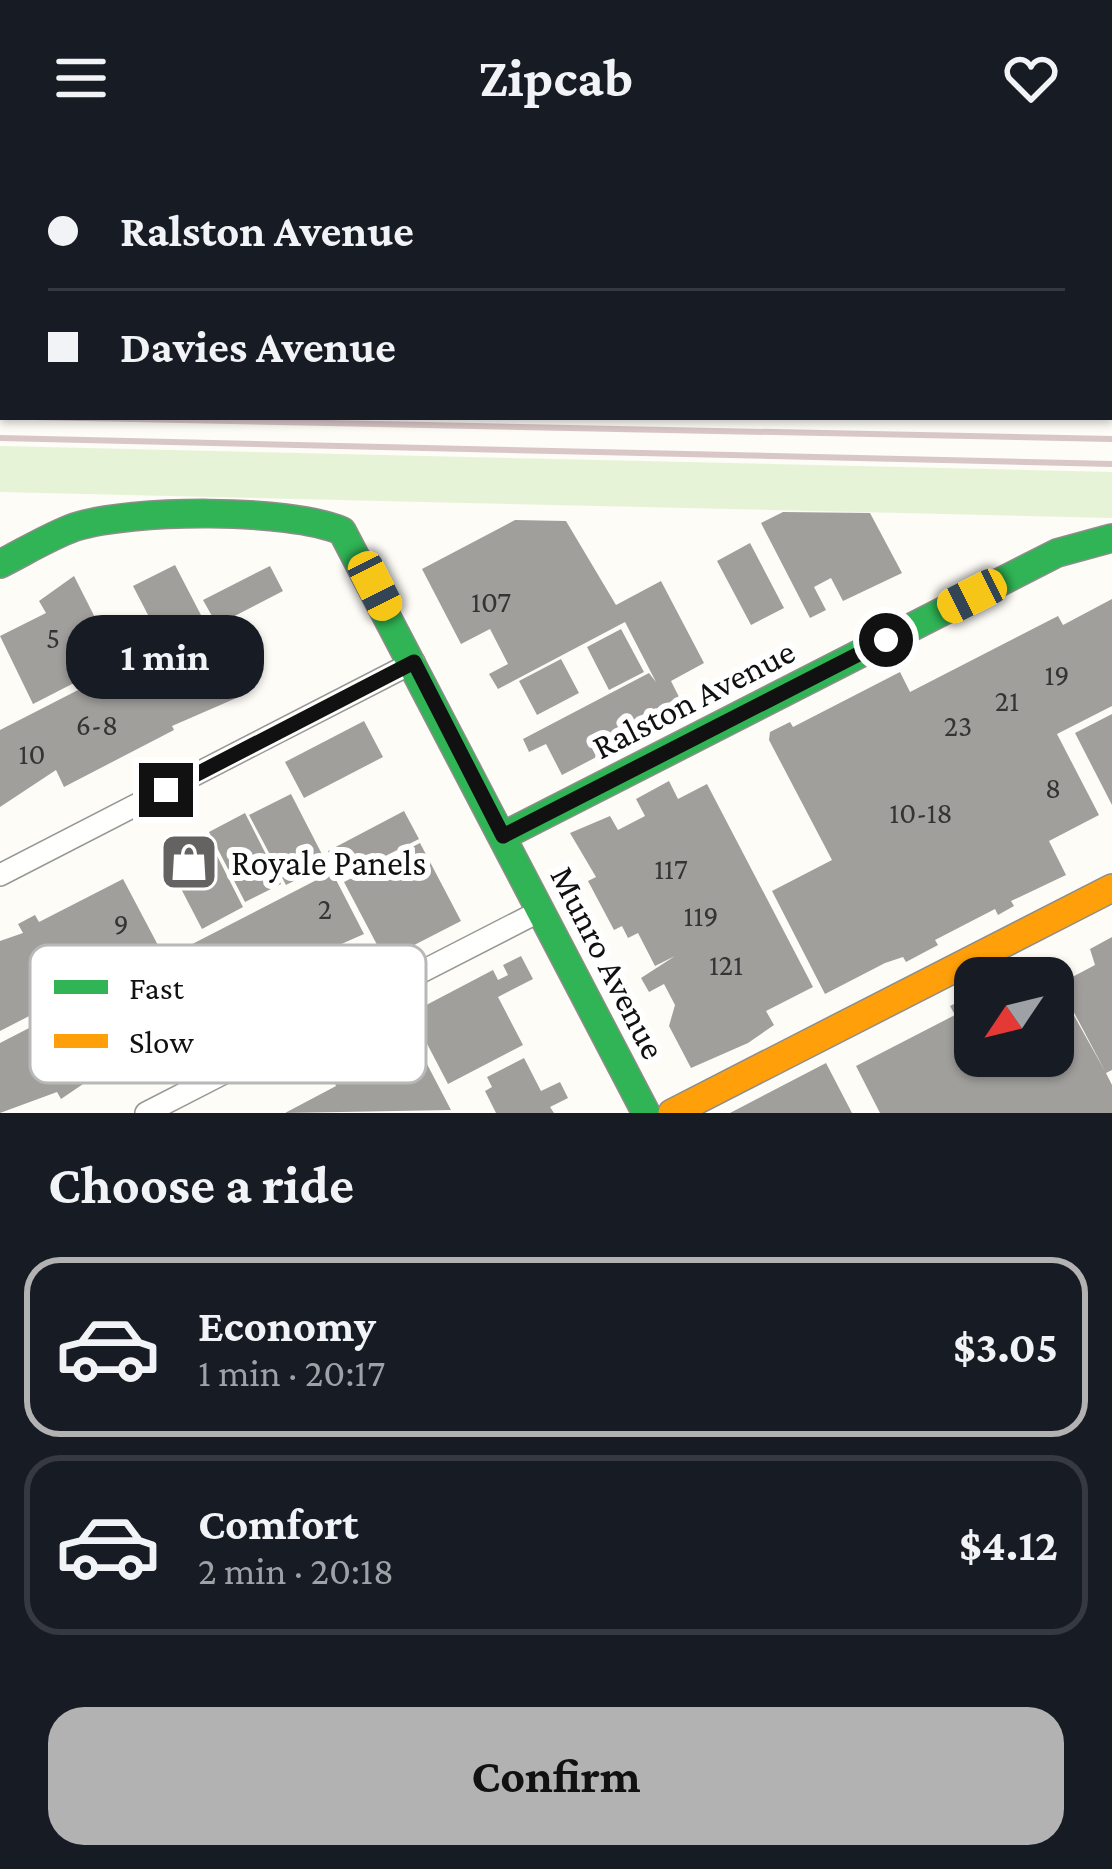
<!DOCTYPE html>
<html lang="en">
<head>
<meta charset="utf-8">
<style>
	body { margin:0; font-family:"Crimson Pro",serif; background:#20242c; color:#f1f3f6; height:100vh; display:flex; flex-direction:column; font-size:45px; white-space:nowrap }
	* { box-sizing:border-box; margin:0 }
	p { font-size:39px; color:#9ea1a6 }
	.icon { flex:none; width:66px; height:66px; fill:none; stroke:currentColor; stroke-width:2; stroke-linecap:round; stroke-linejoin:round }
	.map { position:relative; height:957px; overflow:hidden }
	.details { display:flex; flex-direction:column; background:#171b24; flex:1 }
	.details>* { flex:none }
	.top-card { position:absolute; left:0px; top:0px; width:1113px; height:264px; box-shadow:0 3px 9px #0004; display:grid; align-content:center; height:264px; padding:0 48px; background:#171b24 }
	.needle { width:78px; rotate:235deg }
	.fabs { position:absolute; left:954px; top:801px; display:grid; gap:24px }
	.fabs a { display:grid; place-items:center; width:120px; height:120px; border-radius:24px; background:#171b24; box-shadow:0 3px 9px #0004; font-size:60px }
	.end { position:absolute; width:54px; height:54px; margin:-27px; border:15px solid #111; background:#fff; box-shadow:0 0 0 6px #fff }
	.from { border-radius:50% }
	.bubble { position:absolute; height:84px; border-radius:36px; background:#171b24; box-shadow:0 3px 9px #0004; font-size:39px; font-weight:700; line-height:84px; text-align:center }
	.car { position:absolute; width:36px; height:72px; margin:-36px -18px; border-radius:15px; box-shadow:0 0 9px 3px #0007; background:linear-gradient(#f5c518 24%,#345 0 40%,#f5c518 0 76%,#345 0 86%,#f5c518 0) }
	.top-card b { display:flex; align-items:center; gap:42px; height:114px; font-size:45px }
	.top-card b+b { border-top:3px solid #363941 }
	.top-card i { width:30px; height:30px; background:#f1f3f6 }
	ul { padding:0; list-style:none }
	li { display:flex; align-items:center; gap:36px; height:180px; margin:0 24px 18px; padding:0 24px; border:6px solid #363941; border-radius:36px }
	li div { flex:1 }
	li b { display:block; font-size:45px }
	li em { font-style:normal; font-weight:700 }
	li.active { border-color:#b2b2b3 }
	li>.icon { width:108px; height:108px; stroke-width:1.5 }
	h2 { padding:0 48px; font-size:54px; line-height:144px }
	.action { display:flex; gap:24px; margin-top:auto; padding:24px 48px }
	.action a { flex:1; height:138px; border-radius:36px; background:#b2b2b3; color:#111; font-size:48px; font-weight:700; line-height:138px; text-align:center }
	header { display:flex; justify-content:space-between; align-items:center; height:156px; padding:0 48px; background:#171b24; font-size:54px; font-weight:700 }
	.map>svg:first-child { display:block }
	.green { fill:#e7f3d7 }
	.building { fill:#a19f9c }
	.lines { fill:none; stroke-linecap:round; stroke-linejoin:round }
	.lane-casing { stroke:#979795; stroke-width:14 }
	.street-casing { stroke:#979795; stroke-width:24 }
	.fast-casing { stroke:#8e8d8b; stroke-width:30 }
	.slow-casing { stroke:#8e8d8b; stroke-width:30 }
	.path { stroke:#b9b9b8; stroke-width:3; stroke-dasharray:12 6; stroke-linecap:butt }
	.lane { stroke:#fffffe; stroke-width:10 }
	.street { stroke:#fffffe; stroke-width:21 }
	.fast { stroke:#30b455; stroke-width:27 }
	.slow { stroke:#ff9f0a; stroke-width:27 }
	.rail { stroke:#d9c6c7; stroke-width:6 }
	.route { stroke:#111; stroke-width:15 }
	.labels { text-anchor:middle; stroke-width:12; stroke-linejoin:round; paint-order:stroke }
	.number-label { font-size:30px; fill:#353434 }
	.street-label { font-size:36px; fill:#111; stroke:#fff }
	.poi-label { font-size:36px; fill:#111; stroke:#fff; text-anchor:start }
	.key { fill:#fff; stroke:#b8b8b8; stroke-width:3 }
	.key-label { font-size:33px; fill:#111 }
</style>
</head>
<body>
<header><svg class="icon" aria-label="menu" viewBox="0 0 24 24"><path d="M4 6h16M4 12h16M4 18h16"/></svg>Zipcab<svg class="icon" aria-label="heart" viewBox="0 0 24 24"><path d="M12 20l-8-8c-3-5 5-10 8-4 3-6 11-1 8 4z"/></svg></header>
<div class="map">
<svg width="1112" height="957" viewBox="0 0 1112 957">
	<rect width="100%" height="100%" fill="#fdfcf7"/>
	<!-- green -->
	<path class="green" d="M0,290L1112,316V362L0,336Z"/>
	<!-- building -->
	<path class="building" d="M783,356L870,357L902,417L843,445L831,422L814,431L826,454L810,462L761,367Z
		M515,364L566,365L616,449L661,425L704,507L671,525L681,545L668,552L673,561L562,619L546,588L529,596L523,583L649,517L656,526L625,466L498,533L489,518L508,508L490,473L461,488L422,413Z
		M750,387L784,452L751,469L717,405Z
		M175,409L202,461L160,482L133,430Z
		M270,410L283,435L217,469L203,444Z
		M74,420L117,505L33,548L0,480L46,457L39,445Z
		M1112,443V550L1057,578L1099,659L1049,685L1066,719L1011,745L1014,750L998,759L995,753L935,784L938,789L906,806L903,801L885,807L825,838L772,735L832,704L769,584L770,576L790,566L793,571L900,516L910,536L1058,460L1063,469Z
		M205,469L241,540L172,570L174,574L64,631L56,614L0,651V574Z
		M621,473L644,516L609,534L587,491Z
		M561,503L579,537L537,559L519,525Z
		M1112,558V649L1075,577Z
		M364,565L383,601L304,642L285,606Z
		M669,625L678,643L707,628L813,831L766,855L774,869L748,887L691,912L669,870L675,849L664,828L649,836L641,822L675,800L655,810L638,777L628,782L622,770L614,774L588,725L596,721L570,677L610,660L618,674L645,660L636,643Z
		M291,638L327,708L286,729L249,659Z
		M404,655L419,683L342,722L328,695Z
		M245,657L281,728L245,746L209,676Z
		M206,678L243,751L202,773L164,700Z
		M420,687L461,765L385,804L344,726Z
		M332,716L364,778L321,797L316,788L284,804L293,822L267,835L264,828L212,854L217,864L201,873L195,863L182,870L179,864L123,892L126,899L61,943L57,936L0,957V887Z
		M123,723L160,793L0,875V785L23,777L18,768L35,759L39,766Z
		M1112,781V914L1106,917L1112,929V957H880L856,910L955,859L950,850L968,841L975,848V900H1053V822L1106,917L1059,828L1095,809L1090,793Z
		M521,800L533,823L498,841L523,889L448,928L411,857L493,814L498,824L508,819L503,809Z
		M417,889L451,954L285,957L336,930L334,925Z
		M524,902L541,935L560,926L568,942L550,951L554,957H496L485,935L492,931L487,921Z
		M826,907L852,957H730Z"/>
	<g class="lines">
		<!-- lane casing -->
		<g class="lane-casing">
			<path id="lane" d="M1110,136H1112
				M1110,198H1112"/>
		</g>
		<!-- street casing -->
		<g class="street-casing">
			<path id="street" d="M0,719L414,506
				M146,957L542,754"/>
		</g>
		<!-- fast casing -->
		<g class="fast-casing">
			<path id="fast" d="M0,408C24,396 50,380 75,371C132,353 288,352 342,375L646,957
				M503,680L1057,397L1112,382"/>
		</g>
		<!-- slow casing -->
		<g class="slow-casing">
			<path id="slow" d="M672,957L1112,732"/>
		</g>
		<!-- path -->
		<path class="path" d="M111,3L117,0
			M0,58L3,57
			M1110,218H1112
			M1110,232H1112"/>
		<!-- lane -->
		<use href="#lane" class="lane"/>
		<!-- street -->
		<use href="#street" class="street"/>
		<!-- fast -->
		<use href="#fast" class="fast"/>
		<!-- slow -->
		<use href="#slow" class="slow"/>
		<!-- rail -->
		<path class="rail" d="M0,260H3
			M33,261L1112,283
			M0,282L1112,308"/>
	</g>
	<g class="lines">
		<!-- route -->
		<path class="route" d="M166,634L414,506L503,680L886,484"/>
	</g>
	<!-- icons -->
	<defs>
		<g id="shop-square" transform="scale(3)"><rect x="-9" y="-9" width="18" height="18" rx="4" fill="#646362" stroke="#fff"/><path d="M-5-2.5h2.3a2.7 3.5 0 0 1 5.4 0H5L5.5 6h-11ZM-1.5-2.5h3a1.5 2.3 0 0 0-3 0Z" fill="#fff"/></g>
	</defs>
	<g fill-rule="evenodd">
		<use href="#shop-square" x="189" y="706"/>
	</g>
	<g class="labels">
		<!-- number labels -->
		<g class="number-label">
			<text x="491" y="456">107</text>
			<text x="53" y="492">5</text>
			<text x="1057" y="529">19</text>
			<text x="1007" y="555">21</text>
			<text x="97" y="579">6-8</text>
			<text x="958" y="580">23</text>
			<text x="32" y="608">10</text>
			<text x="1053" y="642">8</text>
			<text x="921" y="667">10-18</text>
			<text x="671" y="723">117</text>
			<text x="325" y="763">2</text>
			<text x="701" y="770">119</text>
			<text x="121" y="778">9</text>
			<text x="726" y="819">121</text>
		</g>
		<!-- street labels -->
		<g class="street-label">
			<text transform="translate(693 542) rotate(-27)" y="13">Ralston Avenue</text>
			<text transform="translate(609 806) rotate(63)" y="13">Munro Avenue</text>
		</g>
		<!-- poi labels -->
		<g class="poi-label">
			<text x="231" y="719">Royale Panels</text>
		</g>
	</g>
	<!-- legend -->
	<rect x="30" y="789" width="396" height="138" rx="18" class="key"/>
	<rect x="54" y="824" width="54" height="14" fill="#30b455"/>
	<rect x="54" y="878" width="54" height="14" fill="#ff9f0a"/>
	<g class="key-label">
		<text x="129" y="843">Fast</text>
		<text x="129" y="897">Slow</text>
	</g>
</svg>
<div class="fabs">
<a><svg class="needle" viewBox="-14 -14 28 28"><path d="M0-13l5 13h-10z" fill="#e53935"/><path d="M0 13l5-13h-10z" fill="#9ea1a6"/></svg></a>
</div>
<i class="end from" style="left:886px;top:484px"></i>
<i class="end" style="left:166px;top:634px"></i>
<div class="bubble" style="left:66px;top:459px;width:198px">1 min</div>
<i class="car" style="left:375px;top:430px;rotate:153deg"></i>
<i class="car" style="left:972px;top:440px;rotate:243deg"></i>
<div class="top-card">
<b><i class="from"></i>Ralston Avenue</b>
<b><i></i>Davies Avenue</b>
</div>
</div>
<section class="details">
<h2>Choose a ride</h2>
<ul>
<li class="active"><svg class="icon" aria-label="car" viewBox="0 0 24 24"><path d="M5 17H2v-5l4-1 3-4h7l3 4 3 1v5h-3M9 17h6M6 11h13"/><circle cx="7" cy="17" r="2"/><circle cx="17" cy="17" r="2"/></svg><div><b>Economy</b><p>1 min · 20:17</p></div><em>$3.05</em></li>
<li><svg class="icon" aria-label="car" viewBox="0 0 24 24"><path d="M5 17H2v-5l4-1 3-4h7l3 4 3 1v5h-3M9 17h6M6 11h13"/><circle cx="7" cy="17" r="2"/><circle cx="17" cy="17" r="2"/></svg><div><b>Comfort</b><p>2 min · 20:18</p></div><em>$4.12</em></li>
</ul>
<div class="action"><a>Confirm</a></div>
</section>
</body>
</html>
